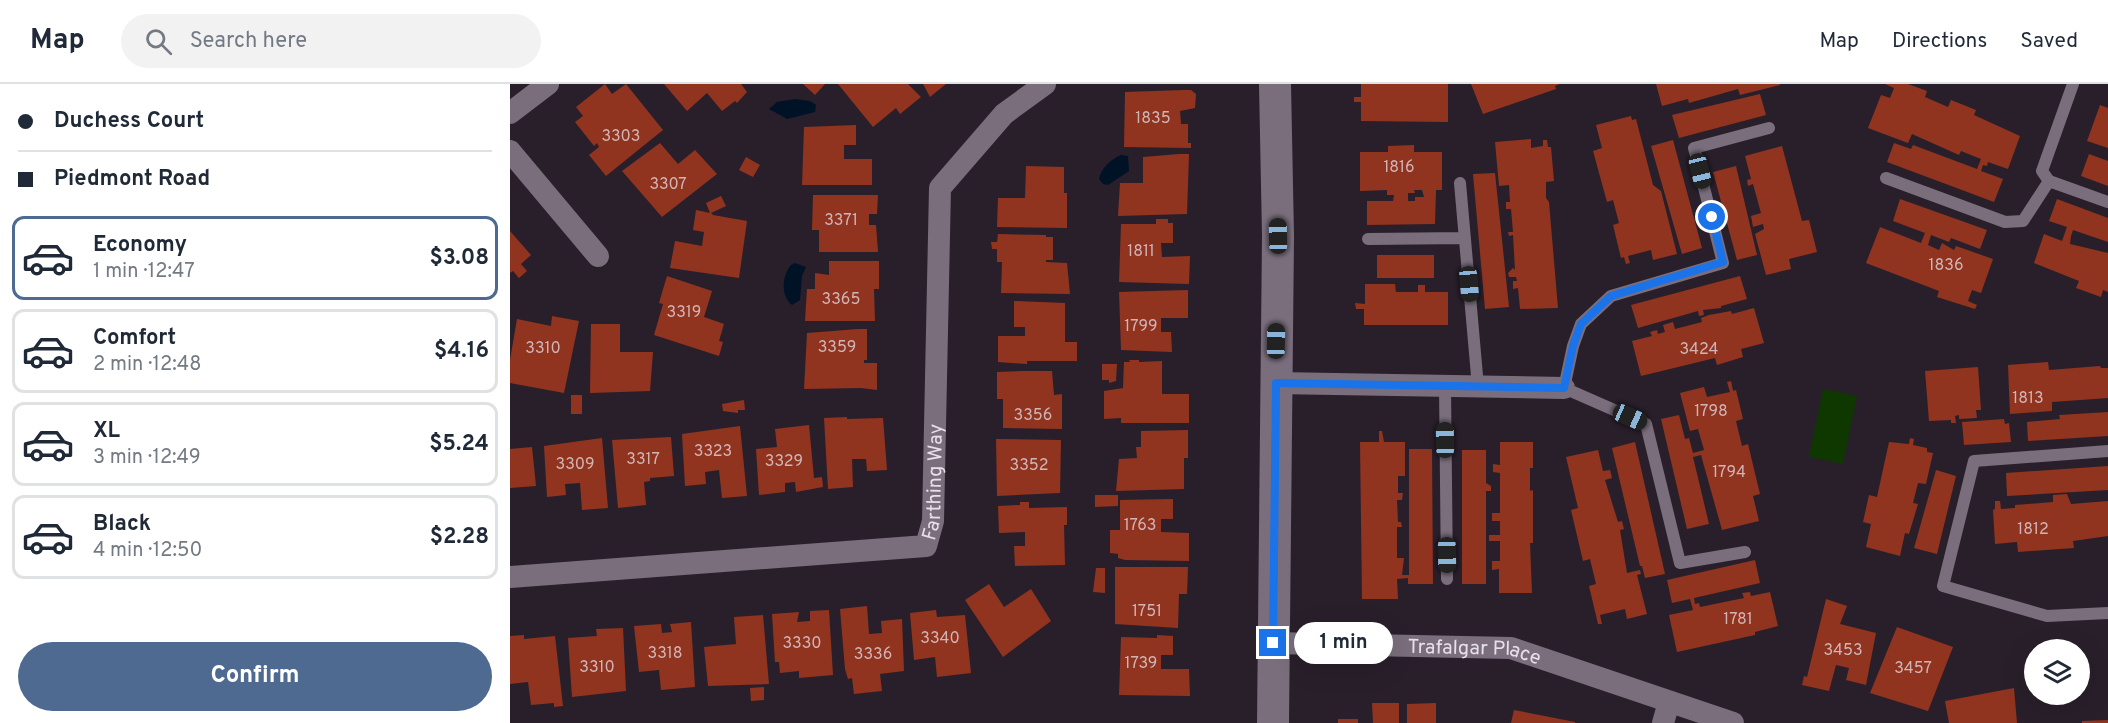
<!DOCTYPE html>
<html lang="en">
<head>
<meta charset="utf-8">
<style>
	body { margin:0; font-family:Overpass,sans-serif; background:#f2f2f3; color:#1f2937; height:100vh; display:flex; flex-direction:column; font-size:22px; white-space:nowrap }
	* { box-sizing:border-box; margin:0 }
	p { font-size:20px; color:#747a83 }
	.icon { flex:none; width:33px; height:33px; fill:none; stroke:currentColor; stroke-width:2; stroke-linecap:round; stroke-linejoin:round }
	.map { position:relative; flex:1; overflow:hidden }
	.details { display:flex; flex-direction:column; background:#fff; width:510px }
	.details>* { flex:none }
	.hud { display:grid; align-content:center; height:132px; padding:0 18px; background:#fff }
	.fabs { position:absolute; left:1514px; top:555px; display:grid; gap:12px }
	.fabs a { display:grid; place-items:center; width:66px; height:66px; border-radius:50%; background:#fff; box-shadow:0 6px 24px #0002; font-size:30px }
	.end { position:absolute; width:27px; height:27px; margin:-14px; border:8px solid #1a73e8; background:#fff; box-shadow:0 0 0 3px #fff }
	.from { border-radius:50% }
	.bubble { position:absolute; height:42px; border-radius:21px; background:#fff; box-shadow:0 6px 24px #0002; font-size:20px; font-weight:700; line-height:42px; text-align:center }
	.car { position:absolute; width:18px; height:36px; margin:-18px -9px; border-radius:8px; box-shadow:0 0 4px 2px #0007; background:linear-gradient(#222 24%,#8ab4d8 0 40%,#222 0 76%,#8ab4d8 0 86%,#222 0) }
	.hud b { display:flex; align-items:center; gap:21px; height:57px; font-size:22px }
	.hud b+b { border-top:2px solid #e0e1e3 }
	.hud i { width:15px; height:15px; background:#1f2937 }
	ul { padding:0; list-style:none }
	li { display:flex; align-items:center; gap:18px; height:84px; margin:0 12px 9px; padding:0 6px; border:3px solid #e0e1e3; border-radius:12px }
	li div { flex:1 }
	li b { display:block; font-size:22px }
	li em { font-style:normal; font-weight:700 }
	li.on { border-color:#4f6a90 }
	li>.icon { width:54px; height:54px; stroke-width:1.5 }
	.primary-button { display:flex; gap:12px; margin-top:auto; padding:12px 18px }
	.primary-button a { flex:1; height:69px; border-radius:36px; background:#4f6a90; color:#fff; font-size:24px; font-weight:700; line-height:69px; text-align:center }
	header { display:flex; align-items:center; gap:36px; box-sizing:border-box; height:84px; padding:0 30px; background:#fff; border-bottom:2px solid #e0e1e3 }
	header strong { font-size:28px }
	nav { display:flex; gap:33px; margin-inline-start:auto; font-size:21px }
	.search { width:420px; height:54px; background:#f2f2f3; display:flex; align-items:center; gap:15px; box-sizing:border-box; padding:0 21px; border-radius:33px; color:#747a83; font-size:22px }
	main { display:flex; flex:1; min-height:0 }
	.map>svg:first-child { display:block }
	.green { fill:#0f3700 }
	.water { fill:#001226 }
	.building { fill:#90341f; fill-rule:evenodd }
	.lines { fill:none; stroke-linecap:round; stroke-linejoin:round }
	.service { stroke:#7a6e7d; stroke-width:12 }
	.minor { stroke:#7a6e7d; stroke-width:22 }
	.secondary { stroke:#7a6e7d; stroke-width:32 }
	.route { stroke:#1a73e8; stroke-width:8 }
	.labels { text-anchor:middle; stroke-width:4.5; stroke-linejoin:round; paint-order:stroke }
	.number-label { font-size:16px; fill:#d1b5b6 }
	.street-label { font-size:20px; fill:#e7e0e9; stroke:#1f1522 }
</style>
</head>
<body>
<header>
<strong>Map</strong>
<div class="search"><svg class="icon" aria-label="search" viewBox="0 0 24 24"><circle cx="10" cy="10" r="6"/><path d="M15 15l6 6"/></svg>Search here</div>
<nav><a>Map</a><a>Directions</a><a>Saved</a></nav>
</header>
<main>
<section class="details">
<div class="hud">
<b><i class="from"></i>Duchess Court</b>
<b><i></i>Piedmont Road</b>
</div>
<ul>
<li class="on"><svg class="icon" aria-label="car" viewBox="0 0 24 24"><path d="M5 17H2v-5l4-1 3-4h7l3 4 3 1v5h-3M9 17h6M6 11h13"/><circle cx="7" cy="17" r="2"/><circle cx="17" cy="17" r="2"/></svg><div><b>Economy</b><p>1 min · 12:47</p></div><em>$3.08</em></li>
<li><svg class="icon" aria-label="car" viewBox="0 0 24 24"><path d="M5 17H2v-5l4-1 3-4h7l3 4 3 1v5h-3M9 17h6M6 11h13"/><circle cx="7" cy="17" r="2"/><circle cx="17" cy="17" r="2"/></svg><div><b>Comfort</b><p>2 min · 12:48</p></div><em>$4.16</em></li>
<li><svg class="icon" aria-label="car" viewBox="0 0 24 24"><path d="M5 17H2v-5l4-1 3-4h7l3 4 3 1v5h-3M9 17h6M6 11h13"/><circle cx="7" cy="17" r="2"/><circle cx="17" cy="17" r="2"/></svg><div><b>XL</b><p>3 min · 12:49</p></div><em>$5.24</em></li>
<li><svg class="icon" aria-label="car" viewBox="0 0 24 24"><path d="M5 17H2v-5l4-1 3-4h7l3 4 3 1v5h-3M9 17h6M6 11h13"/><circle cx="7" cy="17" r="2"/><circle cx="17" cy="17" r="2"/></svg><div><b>Black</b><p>4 min · 12:50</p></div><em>$2.28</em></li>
</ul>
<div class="primary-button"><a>Confirm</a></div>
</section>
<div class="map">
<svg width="1598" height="639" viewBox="0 0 1598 639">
	<rect width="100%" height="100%" fill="#291f2b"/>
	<!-- green -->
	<path class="green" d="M1313,305L1347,312L1333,380L1299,373Z"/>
	<!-- water -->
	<path class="water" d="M285,15L300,17L306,21L305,28L277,35L259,25L267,18Z
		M611,71L618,72L619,87L598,101L593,100L589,95C591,84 601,75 611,71Z
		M285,179L296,183L292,192L290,216L282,221C270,211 272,192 281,181Z"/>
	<!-- building -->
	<path class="building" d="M95,0L102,10L116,0L153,46L96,92L79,71L89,63L87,59L84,62L65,38L73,32L66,23Z
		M154,0H231L237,8L227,19L225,17L212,27L197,9L177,27Z
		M293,0H315L305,11Z
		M328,0H398L411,13L390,30L386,24L363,43Z
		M413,0H436L420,13Z
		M851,0H938V38L851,37V18H844V13H851Z
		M961,0H1050L1045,2L1046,5L973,30Z
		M1146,0H1270V1L1230,11L1228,5L1179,19L1178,15L1152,22Z
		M1375,0H1398L1417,7L1415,13L1438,23L1441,16L1466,26L1464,31L1510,52L1498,85L1478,78L1477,82L1473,81L1471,87L1493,95L1484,118L1377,78L1384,59L1401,65L1403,61L1467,85L1471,75L1451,67L1449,71L1402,50L1398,59L1358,44L1371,11L1380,14L1384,4Z
		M673,6H681L686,10L685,24L670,27L671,40H678V59H681V64L614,63L615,8Z
		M1250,10L1256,31L1169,54L1162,31Z
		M1590,21L1598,24V64L1577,57Z
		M1121,32L1122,36L1126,35L1143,101L1151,107L1167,170L1143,176L1141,166L1118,172L1120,179L1116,180L1114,173L1111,174L1103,141L1109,139L1103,116L1097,118L1083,67L1092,64L1086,41Z
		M346,41V61H334V75H362V101H292L294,43Z
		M1021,55V64L1033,62V56H1037L1038,63H1041L1044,97L1036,98V114L1039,118L1048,224L1010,225L1008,204L1003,205V197H1007L1006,193H999L998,189L1003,184L1005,186L1003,151L999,152L998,148H1003L1001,125H996V118H1000L999,101L989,102L985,58Z
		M1163,56L1192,164L1172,170L1141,62Z
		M150,59L168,80L185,66L207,90L152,133L112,87Z
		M904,61V68H932V106H926L925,140L857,141V117H883L884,111H877V106L850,107V68H878V62ZM904,106H912L914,113H905V117H898V109H905Z
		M1272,62L1292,137L1299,136L1307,168L1279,175L1281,185L1256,191L1245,150L1254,145L1253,140L1243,143L1241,132L1251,129L1243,100L1238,102L1237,96L1241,95L1235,72Z
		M669,70H679L677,130L608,132L610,99H633V73Z
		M1579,70L1598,77V102L1571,92Z
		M236,73L250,81L243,93L229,86Z
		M516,82L554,83V109H557V144L487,143L488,114H515Z
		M1226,82L1247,171L1227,176L1203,88Z
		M985,89L999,223L975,225L963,90Z
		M303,111H368L367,130H359V141H366L368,168H309V146H302Z
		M211,112L216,122L201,129L203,131L237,137L229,194L160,184L165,157L192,162L194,148L183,146L186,126L200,129L196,119Z
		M1390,115L1477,146L1470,165L1441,154L1439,158L1421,151L1418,161L1429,166L1432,159L1444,166L1446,162L1483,175L1471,209L1462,206L1458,217L1467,221L1465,225L1427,213L1429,207L1356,179L1370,143L1411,159L1415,149L1383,137Z
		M1547,115L1598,134V158L1563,146L1561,152L1560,160L1598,169V208L1593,206L1591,213L1566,204L1569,197L1524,179L1534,150L1552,157L1557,143L1539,137Z
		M646,135H658V139H663V159H651L652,173L680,172L679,200L609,198L611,140H646Z
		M0,147L21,171L11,180L17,187L9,194L3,187L0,189Z
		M488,150L536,151V153H543V176H536V178L557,179L560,210L491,209L492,178H487V165H482L481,158H487Z
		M867,171H924V194H867Z
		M319,177H369V205H364L365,237H295L297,205H305V189L319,191Z
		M157,192L202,207L194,233L214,240L209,257L213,258L209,272L144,251L153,220L149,219Z
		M1230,192L1237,215L1211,222V224L1193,226L1194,231L1189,232L1188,227L1128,244L1121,221Z
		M855,200H885L886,208H908V201H915V208H938V241H854V225H846L845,219L855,220Z
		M678,206V234H651V248H661L662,268L611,266L609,208Z
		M504,217L555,219V258H567V277H517V280L488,278V252H515V243H504Z
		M1244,224L1254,259L1231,265L1233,273L1207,281L1205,274L1131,292L1122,257L1142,252L1140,248L1147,246L1148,250L1155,248L1153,241L1163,238L1165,245L1192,238L1191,234L1199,231L1221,227L1222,230Z
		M42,232L69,237L54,309L0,299V276L7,235L41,242Z
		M81,240H110V268H143L140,307L80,309Z
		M348,245H357V276H354V279H367V306L351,304L294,305L297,249Z
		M619,276H629V278L652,277V310H679V339H611V334L594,335V307L613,304L614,278H620Z
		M1538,278L1539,286L1590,282L1591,284H1598V314L1542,318V327L1500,330L1498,281Z
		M592,280H607L606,297L599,299V296H592Z
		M1468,283L1471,326H1466L1467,334L1449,335V331L1445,332L1446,339H1441V336L1419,337L1415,287Z
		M513,287H542L544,311L552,310V345L493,344V315H487V288Z
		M1221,297L1223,307L1226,306L1233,335L1226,337L1232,362L1238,360L1250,410L1243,412L1249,437L1212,446L1191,371L1183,373L1199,440L1177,445L1151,335L1169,331L1175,355L1179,354L1183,369L1194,366L1188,345L1180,347L1170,309L1194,303L1197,313L1220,308L1217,298Z
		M61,311H72V330H61Z
		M234,316L235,326H228V329L213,327L212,320Z
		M1598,328V352L1518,357L1517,338L1550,335L1549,331Z
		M337,333V335L373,334L377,386L357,387L356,375H342L343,403L318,405L314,334Z
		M1494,335L1495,340L1499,339L1501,358L1454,361L1452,338Z
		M299,341L304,394L312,393L313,403L286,408L285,398L275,399V408L249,411L246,365L267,363L265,345Z
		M230,342L237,412L212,414L209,386L195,388L196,400L175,402L172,350Z
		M678,346V374H674V405L606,407L609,375L627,374L626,363H631V347Z
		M869,347H872L874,358H895V392H888V409H893L892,416H887L888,438H891L892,443H887V474H894L892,491H899V365H922L923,500H898V494L887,495L888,515H852L850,358H869Z
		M161,353L164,392L140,394V397L134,398L136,421L108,424L102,356Z
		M92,354L98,424L72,426L70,399L55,400L56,411L37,413L34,362Z
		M1400,354L1404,355L1403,361L1417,364V368L1423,369L1416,400L1408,399L1403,419L1408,420L1399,450L1395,449L1390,472L1356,463L1361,440L1353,438L1359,411L1367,413L1379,358L1399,360Z
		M486,355L551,356L550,409L487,412Z
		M990,358H1023V384H1020V407L1023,406V459H1020L1022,509H989V485L982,486V477H990V457H979V451H990V437H982V429H990V389L983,388V380L990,381Z
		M1125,358L1155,490L1135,494L1132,482H1130L1102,364Z
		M22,363L26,402L0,404V365Z
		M952,366H976V399L981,402V407H976V500H952Z
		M1088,366L1093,387L1100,386L1102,394L1095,396L1108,438L1112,437L1114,445L1110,446L1117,489L1130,486L1131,490L1127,491L1137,530L1117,535L1115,525L1090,531L1092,540H1088L1079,502L1086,500L1080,475L1073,477L1061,426L1068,424L1056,373Z
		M1598,382V406L1497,412L1496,389Z
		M1426,386L1446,392L1427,470L1404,464Z
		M1557,410L1561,420L1598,417V452L1563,457L1564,464L1508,468L1507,458L1485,460L1483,426L1485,425V417H1490L1491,425L1505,424V421L1543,418V411Z
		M585,411H608V422L585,423Z
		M663,415V435H651V448L679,449V477L615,476L608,474V470L600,469V446H610V416Z
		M510,418H519V424L557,423V441H554L555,481L505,482L504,462H515V448L489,449L488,422L510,421Z
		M1245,476L1250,499L1184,514L1185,520L1189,519L1190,523L1234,514L1232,509L1240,508L1241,512L1260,508L1268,542L1245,548V551L1167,568L1159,531L1183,526L1180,515L1162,519L1157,496Z
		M605,483H678L677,510H669L668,544L605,540Z
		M586,484H595V509L583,508Z
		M479,500L494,523L521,505L541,537L493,573L455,516Z
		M1316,515L1337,522L1330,540L1366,549L1356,601L1336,596L1339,584L1326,581L1319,607L1292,601L1294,592L1297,593Z
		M357,522L359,550L372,549L371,537L392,535L394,587L370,590L372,607L344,610L342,594L338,595L335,585L330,525Z
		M319,526L323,591L289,594V587L270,589L269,578H265L262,530L289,528L287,538L300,537V527Z
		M426,526L427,533L455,531L461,589L427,593L425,573L404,576L400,529Z
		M253,531L259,600L198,602L194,563L226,560L224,533Z
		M181,538L185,603L151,606L149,586L129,588L124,542L151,540L152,549L162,548L160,540Z
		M1387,543L1443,563L1418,627L1360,609Z
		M113,544L116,607L62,613L58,554L87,552L86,545Z
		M14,551V555L45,552L53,622L44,623V619L21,621L18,598L0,600V552Z
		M647,551L663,552V571H651V585H679L680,612L609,611L611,553L647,554Z
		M254,603V616L241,617L240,604Z
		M1504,604L1507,639H1439L1435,617Z
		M862,619H889V639H863Z
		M926,619V639H897V620Z
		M1004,626L1065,638V639H1001Z
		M828,635H848V639H828Z
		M1598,636V639H1572V637Z"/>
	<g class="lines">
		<!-- service -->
		<path class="service" d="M1376,94L1495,138L1513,137L1539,97L1532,87L1563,0
			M1539,97L1598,118
			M950,99L968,303
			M858,155L955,154
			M935,302L937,495
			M1598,367L1464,377L1433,502L1537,532L1598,529
			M1235,468L1170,479L1136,340L1054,304L1063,262L1071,240L1101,212L1213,179L1184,64L1259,44"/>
		<!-- minor -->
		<g class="minor">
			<path d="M0,29L38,0"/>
			<path d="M0,67L88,172"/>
			<path d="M766,299L1054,304"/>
			<path id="s1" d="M0,493L416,462L423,437L430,104L494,30L535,0"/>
			<path id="s2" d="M763,559L1001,564L1223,639"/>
			<path d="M1153,639L1159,618"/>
		</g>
		<!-- secondary -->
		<path class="secondary" d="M763,639L768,152L765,0"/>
	</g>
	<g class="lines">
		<!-- route -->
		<path class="route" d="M763,559L766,299L1054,304L1063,262L1071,240L1101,212L1213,178L1202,133"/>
	</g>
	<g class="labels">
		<!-- number labels -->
		<g class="number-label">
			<text x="643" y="39">1835</text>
			<text x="111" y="57">3303</text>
			<text x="889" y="88">1816</text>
			<text x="158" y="105">3307</text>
			<text x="331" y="141">3371</text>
			<text x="631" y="172">1811</text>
			<text x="1436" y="186">1836</text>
			<text x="331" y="220">3365</text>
			<text x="174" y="233">3319</text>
			<text x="631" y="247">1799</text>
			<text x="327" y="268">3359</text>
			<text x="33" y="269">3310</text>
			<text x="1189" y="270">3424</text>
			<text x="1518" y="319">1813</text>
			<text x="1201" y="332">1798</text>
			<text x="523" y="336">3356</text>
			<text x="203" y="372">3323</text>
			<text x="133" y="380">3317</text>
			<text x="274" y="382">3329</text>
			<text x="65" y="385">3309</text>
			<text x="519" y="386">3352</text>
			<text x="1219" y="393">1794</text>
			<text x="630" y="446">1763</text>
			<text x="1523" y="450">1812</text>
			<text x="637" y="532">1751</text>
			<text x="1228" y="540">1781</text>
			<text x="430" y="559">3340</text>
			<text x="292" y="564">3330</text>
			<text x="1333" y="571">3453</text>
			<text x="155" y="574">3318</text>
			<text x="363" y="575">3336</text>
			<text x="631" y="584">1739</text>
			<text x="87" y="588">3310</text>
			<text x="1403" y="589">3457</text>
		</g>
		<!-- street labels -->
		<g class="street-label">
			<text dy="7" stroke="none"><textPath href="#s1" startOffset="482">Farthing Way</textPath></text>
			<text dy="7" stroke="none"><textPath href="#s2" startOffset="202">Trafalgar Place</textPath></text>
		</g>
	</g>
</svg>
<div class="fabs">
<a><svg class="icon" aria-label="layers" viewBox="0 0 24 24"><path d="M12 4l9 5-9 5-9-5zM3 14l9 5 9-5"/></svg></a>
</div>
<i class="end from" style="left:1202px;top:133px"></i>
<i class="end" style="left:763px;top:559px"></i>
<div class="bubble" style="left:784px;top:538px;width:99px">1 min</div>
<i class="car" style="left:1190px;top:87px;rotate:166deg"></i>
<i class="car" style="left:768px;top:152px;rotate:359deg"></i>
<i class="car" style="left:959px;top:200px;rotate:175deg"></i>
<i class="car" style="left:766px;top:257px;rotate:1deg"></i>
<i class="car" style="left:1120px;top:333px;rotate:114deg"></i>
<i class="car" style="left:935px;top:356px;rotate:359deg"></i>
<i class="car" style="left:937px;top:471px;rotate:179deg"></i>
</div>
</main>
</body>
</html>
